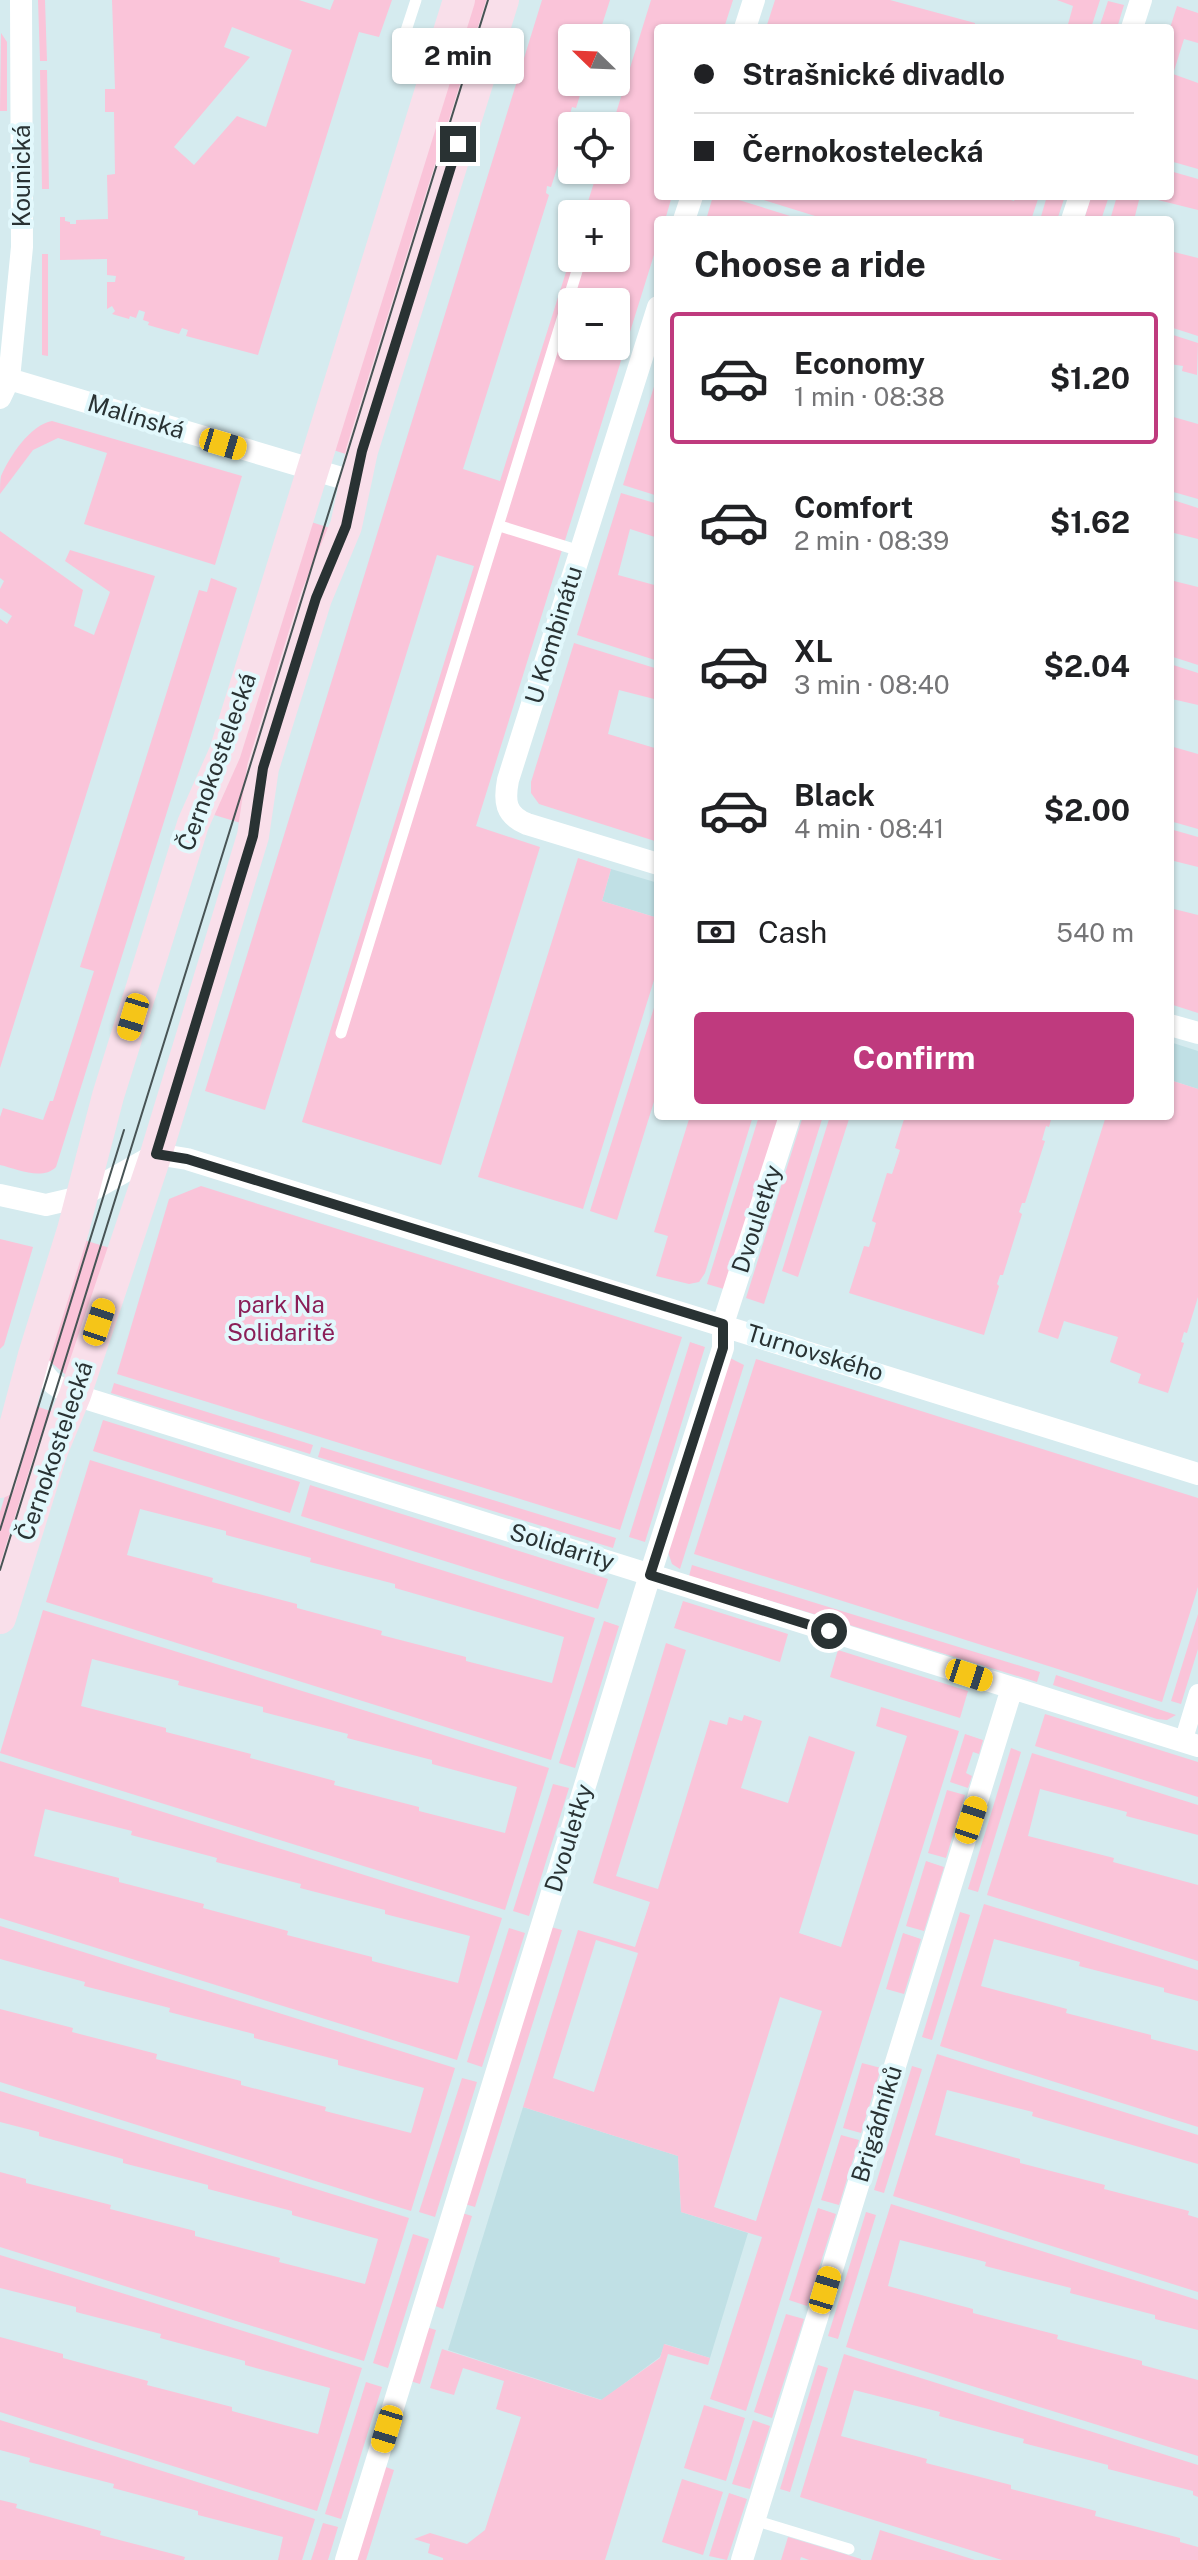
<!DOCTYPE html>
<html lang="en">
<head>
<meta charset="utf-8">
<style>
	body { margin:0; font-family:"Public Sans",sans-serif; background:#f6f6f6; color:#202124; height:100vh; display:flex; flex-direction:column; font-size:30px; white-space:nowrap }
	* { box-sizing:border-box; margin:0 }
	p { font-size:26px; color:#757577 }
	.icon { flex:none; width:44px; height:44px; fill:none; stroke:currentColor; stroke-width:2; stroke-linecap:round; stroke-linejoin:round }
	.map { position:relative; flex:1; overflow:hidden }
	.side { position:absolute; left:654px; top:216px; width:520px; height:904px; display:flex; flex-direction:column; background:#fff; border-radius:8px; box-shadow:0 2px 6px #0004 }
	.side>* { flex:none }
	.hud { position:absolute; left:654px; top:24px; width:520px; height:176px; border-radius:8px; box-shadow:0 2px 6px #0004; display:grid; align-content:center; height:176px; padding:0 40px; background:#fff }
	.needle { width:52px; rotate:293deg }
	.buttons { position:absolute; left:558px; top:24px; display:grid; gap:16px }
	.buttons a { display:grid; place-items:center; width:72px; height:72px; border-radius:8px; background:#fff; box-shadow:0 2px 6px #0004; font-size:40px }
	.end { position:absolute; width:36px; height:36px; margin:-18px; border:10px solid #293233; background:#fff; box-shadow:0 0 0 4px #fff }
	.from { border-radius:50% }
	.bubble { position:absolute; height:56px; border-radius:8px; background:#fff; box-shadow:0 2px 6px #0004; font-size:26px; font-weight:700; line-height:56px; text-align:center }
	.car { position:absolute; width:24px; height:48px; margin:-24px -12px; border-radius:10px; box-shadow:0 0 6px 2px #0007; background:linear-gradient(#f5c518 24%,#345 0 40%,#f5c518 0 76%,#345 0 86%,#f5c518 0) }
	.hud b { display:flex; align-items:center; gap:28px; height:76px; font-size:30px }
	.hud b+b { border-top:2px solid #e0e0e0 }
	.hud i { width:20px; height:20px; background:#202124 }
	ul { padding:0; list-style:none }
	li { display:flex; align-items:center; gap:24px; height:132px; margin:0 16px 12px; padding:0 24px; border:4px solid transparent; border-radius:8px }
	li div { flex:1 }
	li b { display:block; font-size:30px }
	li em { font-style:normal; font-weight:700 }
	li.active { border-color:#bf3a7e }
	li>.icon { width:72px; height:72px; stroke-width:1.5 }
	h2 { padding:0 40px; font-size:36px; line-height:96px }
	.pay { display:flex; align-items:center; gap:20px; height:88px; padding:0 40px; font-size:30px }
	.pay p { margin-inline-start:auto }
	.cta { display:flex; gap:16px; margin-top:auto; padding:16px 40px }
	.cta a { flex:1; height:92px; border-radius:8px; background:#bf3a7e; color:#fff; font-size:32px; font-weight:700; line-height:92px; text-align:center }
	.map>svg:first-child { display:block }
	.built { fill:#c0e0e5 }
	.green { fill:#fac4d9; fill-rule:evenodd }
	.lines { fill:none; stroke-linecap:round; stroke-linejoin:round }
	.service { stroke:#fff; stroke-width:11 }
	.pedestrian { stroke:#fff; stroke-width:18 }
	.minor { stroke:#fff; stroke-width:22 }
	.secondary { stroke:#f9dfea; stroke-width:32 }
	.tram { stroke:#485455; stroke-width:2 }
	.route { stroke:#293233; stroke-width:10 }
	.labels { text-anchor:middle; stroke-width:8; stroke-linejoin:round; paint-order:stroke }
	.street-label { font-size:24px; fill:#293233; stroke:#e2f8fc }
	.park-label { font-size:24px; fill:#8b1f58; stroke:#e2f8fc }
</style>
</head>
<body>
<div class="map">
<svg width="1198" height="2560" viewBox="0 0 1198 2560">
	<rect width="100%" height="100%" fill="#d5ebef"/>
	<!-- built -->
	<path class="built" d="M611,869L658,883V918L602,901Z
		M1170,1042L1198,1051V1089L1170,1080Z
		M523,2107L678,2156L681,2212L748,2233L710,2358L665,2344L660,2357L602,2400L448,2350Z"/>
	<!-- green -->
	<path class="green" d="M38,0H45L47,61H40Z
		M112,0H299L330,10L334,0H392L379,37L359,32L258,355L186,336L188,330L182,328L179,334L148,325L149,322L143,320L145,312L139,310L136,318L130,316L129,319L112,314L115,311L112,306L107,309V282H115L116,276L107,275V259L60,260V217H65V221L70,222V224H76V220L108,219L107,175L115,174L114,112H105V89H115ZM232,27L292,50L266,127L237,116L194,165L174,147L250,57L224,47Z
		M469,0H494L352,456L330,449Z
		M542,0H610L601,28H597L595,34L598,38H572V82H584L576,108L572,107L570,114L574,116L551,187L547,186L546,193L549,195L463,469L500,481L572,253V258H616V214H584L598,170H616V126H612L651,0H733L724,28H658V196H672L665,220H658V242L476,826L540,847L441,1165L302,1122L474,566L437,555L265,1110L205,1091ZM572,302H616V346H572Z
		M775,0H890L975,23L974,28H766Z
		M1057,0H1100L1091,28H1067L1073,6Z
		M1108,1L1124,5L1117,28H1099Z
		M1177,6L1198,13V43L1184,39L1173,74L1198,83V169L1170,161V28Z
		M1,33L7,42V111H0Z
		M40,70H47L49,189H42Z
		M1170,171L1198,179V210L1142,196H1170Z
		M713,196H726L803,220H706Z
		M751,196H998L1014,201L1016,196H1039L1031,220H828Z
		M1047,196H1065L1057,220H1040Z
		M1091,196H1109L1101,220H1084Z
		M1117,196H1140L1134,220H1110Z
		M1170,251L1198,258V336L1170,327Z
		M42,254H48V356L42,355Z
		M1170,334L1198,343L1197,375L1182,371L1183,366L1170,364Z
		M658,374V496L623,485Z
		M1170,416L1198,424V499L1170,491Z
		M52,421L242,476L215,565L84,524L107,453L58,438L33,450L0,494C0,488 0,481 1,476C10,456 30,425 52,421Z
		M621,493L658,504V538L630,529L618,575L658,586V661L577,635Z
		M1170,499L1198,508V539L1170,532Z
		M308,521L330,528L244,824L211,814Z
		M0,531L83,590L74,626L94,635L110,592L65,561L70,550L155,576L0,1068V619L7,624L12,616L0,608V589L4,581L0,578Z
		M211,578L237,588L56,1167C42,1181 17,1169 0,1165V1117L3,1108L43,1120L50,1101H53L94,971L80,967L199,590L207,592Z
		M1170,580L1198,587V665L1170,656Z
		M574,643L658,669V700L619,690L608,734L658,749V842L539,804L531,793V782Z
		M1170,664L1198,673V705L1172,699Z
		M1170,746L1198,754V829L1170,821Z
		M1170,829L1198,837V867L1170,860Z
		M578,858L611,869L602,901L658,918V967L583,1209L478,1177Z
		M1170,908L1198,915V1013L1170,1004Z
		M658,995V1089L617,1220L590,1211Z
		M1170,1080L1198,1089V1297L1187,1333L1184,1332L1181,1342L1184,1343L1168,1393L1138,1383L1141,1374L1110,1362L1118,1337L1064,1321L1058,1339L1038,1332L1106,1116H1170Z
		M690,1116H753L705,1273L699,1282L689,1284L656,1276L668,1236L654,1232Z
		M759,1116H779L724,1289L707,1284Z
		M803,1116H823L764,1304L746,1298Z
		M830,1116H850L798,1277L782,1271Z
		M905,1116H1052L1049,1127L1046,1126L1042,1140L1045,1141L1025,1203H1022L1019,1212L1022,1214L1003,1275H1000L997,1284L999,1286L984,1335L849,1293L864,1246L869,1247L876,1223L872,1221L887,1173L892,1174L900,1150L895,1148Z
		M201,1186L682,1337L620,1530L117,1374L169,1199Z
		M0,1239L33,1247L4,1345L0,1349Z
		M84,1240L110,1248L66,1375L47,1359Z
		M690,1342L705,1347L645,1542L629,1537Z
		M730,1358L744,1365L680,1569L672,1564L668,1552Z
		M756,1359L1198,1498V1587L1162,1702L694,1554Z
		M114,1383L313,1445L310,1454L111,1393Z
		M33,1405L56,1413L0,1591V1512Z
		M103,1420L300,1482L290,1513L93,1451Z
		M321,1447L616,1538L613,1548L318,1457Z
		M90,1460L595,1618L551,1760L46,1602ZM140,1509L226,1531V1535L311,1558L310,1562L395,1584V1588L564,1637L552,1683L466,1661V1657L381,1635L382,1631L297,1608V1604L212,1582L213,1578L127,1555Z
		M310,1485L608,1579L598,1609L301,1516Z
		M692,1565L1040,1672L1037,1682L689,1576Z
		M683,1601L788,1634L780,1662L674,1628Z
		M43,1610L549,1768L505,1910L0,1753ZM92,1659L179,1681L178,1685L263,1707V1712L348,1734L347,1738L432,1760V1764L517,1787L505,1833L419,1811V1807L334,1785L335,1781L250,1758L251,1754L166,1732V1728L81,1706Z
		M1198,1614V1649L1181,1704L1171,1701Z
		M604,1621L619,1626L575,1768L559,1763Z
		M666,1643L686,1650L616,1876L658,1889L710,1720L727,1725L729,1717L742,1721L744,1715L762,1721L741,1788L788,1803L809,1736L855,1752L799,1933L841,1947L907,1736L876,1726L881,1707L959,1731L746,2411L710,2399L762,2237L681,2212L678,2156L523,2107L578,1930L635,1947L650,1902L593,1883ZM596,1940L638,1953L594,2092L553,2078ZM780,1997L822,2011L756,2221L714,2207Z
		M838,1650L968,1691L960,1718L830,1677Z
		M1056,1675L1176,1715L1167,1720L1157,1719L1053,1685Z
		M1045,1714L1198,1762V1797L1035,1746Z
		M965,1734L983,1740L979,1754L973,1752L966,1773L972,1776L968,1788L950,1782Z
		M1011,1748L1021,1752L978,1892L968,1889Z
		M1032,1753L1198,1805V1835L1126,1816L1127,1812L1040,1789L1028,1836L1114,1858L1113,1862L1198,1885V1961L987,1895Z
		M0,1761L502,1918L457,2060L0,1918ZM45,1809L132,1831L131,1835L217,1858L216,1862L301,1884L300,1888L385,1910V1914L470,1936L458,1983L372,1961V1957L287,1935L288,1931L203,1908L204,1904L119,1882V1878L34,1856Z
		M553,1784L569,1788L529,1916L513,1911Z
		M947,1790L965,1795L946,1858L928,1853Z
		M926,1861L944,1867L924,1931L906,1926Z
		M984,1904L1198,1970V2001L1164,1992V1988L1079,1966L1080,1962L994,1939L981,1986L1067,2009L1066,2013L1151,2035V2039L1198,2051V2127L940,2046Z
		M960,1912L970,1915L932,2040L922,2037Z
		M0,1926L455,2068L411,2211L0,2082V2009L73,2028L72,2032L157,2054L156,2059L241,2081V2085L326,2107L325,2111L411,2133L424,2088L338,2065V2060L254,2038V2034L169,2012L170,2008L84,1986L85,1982L0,1959Z
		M551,1927L562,1930L475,2207L465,2204Z
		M509,1928L525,1933L482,2067L467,2062Z
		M903,1933L921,1939L904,1994L886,1989Z
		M937,2054L1198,2135V2164L1032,2116L1033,2112L947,2090L935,2135L1020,2159V2163L1105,2185L1104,2189L1189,2211L1188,2215L1198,2218V2292L893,2196Z
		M862,2063L881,2068L861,2133L843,2128Z
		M912,2066L922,2069L884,2193L874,2190Z
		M462,2078L477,2082L435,2217L419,2212Z
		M0,2091L409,2218L364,2361L0,2247V2172L26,2179V2183L111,2205L110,2209L195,2231V2236L280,2258L279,2262L365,2284L378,2239L292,2215V2211L208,2189V2185L123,2163V2159L39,2136V2132L0,2122Z
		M841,2135L859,2140L839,2205L821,2200Z
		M891,2204L1198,2300V2330L1155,2319V2315L1070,2293L1071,2288L985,2266L986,2262L900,2240L888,2286L973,2309V2313L1058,2335L1057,2339L1142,2361V2365L1198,2380V2456L846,2347Z
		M818,2208L836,2214L807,2306L789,2300Z
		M866,2212L876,2215L838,2339L828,2336Z
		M462,2213L472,2216L443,2309L433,2305Z
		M413,2234L429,2239L388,2368L373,2363Z
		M0,2255L362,2368L317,2511L0,2412V2337L63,2354V2358L148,2381L147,2385L232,2407V2411L318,2434L330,2388L245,2365V2361L160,2338L161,2334L76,2312V2307L0,2288Z
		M786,2314L804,2319L772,2418L754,2412Z
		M426,2327L436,2330L420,2384L410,2381Z
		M664,2344L710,2358L708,2365L668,2354L605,2560H443V2558L428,2553L430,2544L414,2539L430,2533L467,2544L485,2530L521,2417L496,2409L504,2381L463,2368L454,2395L430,2388L442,2349L601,2400L660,2358Z
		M844,2354L1198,2465V2497L1193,2495V2491L1108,2469V2465L1023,2443L1024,2439L939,2416L940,2412L854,2390L841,2436L927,2459L926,2463L1011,2485V2489L1096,2511L1095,2516L1180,2538V2542L1198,2547V2560H1002L800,2497Z
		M818,2365L828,2368L790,2492L780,2489Z
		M366,2382L382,2387L341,2519L325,2514Z
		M704,2405L745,2418L726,2481L684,2468Z
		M0,2420L315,2519L302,2560H278L283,2537L198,2515V2511L113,2488L114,2484L29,2462L30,2458L0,2450Z
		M753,2420L770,2426L750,2489L732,2484Z
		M383,2466L394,2470L366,2560H354Z
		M682,2479L723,2492L703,2555L662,2542Z
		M729,2493L747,2499L727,2560L709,2556Z
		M0,2500L17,2504L16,2508L101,2531L100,2535L185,2557L184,2560H0Z
		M323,2523L338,2527L328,2560H311Z
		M880,2530L975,2560H871Z
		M788,2537L861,2559V2560H809L801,2557L800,2560H781Z"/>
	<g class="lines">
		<!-- service -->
		<path class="service" d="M416,0L400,49L439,60
			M500,526L580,551
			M341,1033L581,258
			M754,2520L849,2549"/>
		<!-- pedestrian -->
		<path class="pedestrian" d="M1183,1742L1198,1693"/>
		<!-- minor -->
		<path class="minor" d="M745,28L754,0
			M1132,28L1141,0
			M684,220L692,196
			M1072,220L1080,196
			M658,307L508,780C504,801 505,815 527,824L658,864
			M9,379L355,482
			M0,398L9,379L22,247L21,0
			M1170,1025L1198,1033
			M0,1195L46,1205L80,1197L156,1154L187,1159L1198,1474
			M34,1355C45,1378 51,1386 75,1395L1198,1746
			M346,2560L650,1575L723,1348V1324L790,1116
			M742,2560L1012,1688"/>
		<!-- secondary -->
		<path class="secondary" d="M0,1482L34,1355L73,1230L108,1096L193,824L225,752L459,0
			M0,1618L52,1451L75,1395L156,1154L253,836L263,768L316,598L346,526L362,451L503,0"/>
		<!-- tram -->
		<path class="tram" d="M0,1530L124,1130
			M0,1570L488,0"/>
	</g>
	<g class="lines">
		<!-- route -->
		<path class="route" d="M458,144L362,451L346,526L316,598L263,768L253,836L156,1154L187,1159L723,1324V1348L650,1575L829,1631"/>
	</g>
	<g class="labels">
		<!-- street labels -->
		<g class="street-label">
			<text transform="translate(22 176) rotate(-90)" y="8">Kounická</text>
			<text transform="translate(136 417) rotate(17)" y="8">Malínská</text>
			<text transform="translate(554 635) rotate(-73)" y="8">U Kombinátu</text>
			<text transform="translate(217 762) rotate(-70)" y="8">Černokostelecká</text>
			<text transform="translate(757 1219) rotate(-72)" y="8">Dvouletky</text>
			<text transform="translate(815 1353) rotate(17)" y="8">Turnovského</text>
			<text transform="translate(55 1451) rotate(-71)" y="8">Černokostelecká</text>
			<text transform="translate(562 1547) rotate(17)" y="8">Solidarity</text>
			<text transform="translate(569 1838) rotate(-73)" y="8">Dvouletky</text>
			<text transform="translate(877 2124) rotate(-73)" y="8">Brigádníků</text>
		</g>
		<!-- park labels -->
		<g class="park-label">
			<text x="281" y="1313">park Na<tspan x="281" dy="28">Solidaritě</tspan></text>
		</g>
	</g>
</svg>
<div class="buttons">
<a><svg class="needle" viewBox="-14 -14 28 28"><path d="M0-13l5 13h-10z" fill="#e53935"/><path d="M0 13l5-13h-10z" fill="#757577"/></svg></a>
<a><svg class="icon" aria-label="locate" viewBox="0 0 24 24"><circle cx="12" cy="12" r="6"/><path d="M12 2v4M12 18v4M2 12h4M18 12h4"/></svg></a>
<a>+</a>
<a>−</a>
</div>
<i class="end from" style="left:829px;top:1631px"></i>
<i class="end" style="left:458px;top:144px"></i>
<div class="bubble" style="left:392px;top:28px;width:132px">2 min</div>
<i class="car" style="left:223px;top:444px;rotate:107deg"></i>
<i class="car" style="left:133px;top:1017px;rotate:197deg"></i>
<i class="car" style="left:99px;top:1322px;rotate:18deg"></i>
<i class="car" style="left:969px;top:1675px;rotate:108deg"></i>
<i class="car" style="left:971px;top:1820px;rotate:18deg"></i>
<i class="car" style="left:825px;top:2290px;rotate:17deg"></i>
<i class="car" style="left:387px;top:2429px;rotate:197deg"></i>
<div class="hud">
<b><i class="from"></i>Strašnické divadlo</b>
<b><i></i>Černokostelecká</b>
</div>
<section class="side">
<h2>Choose a ride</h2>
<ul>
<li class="active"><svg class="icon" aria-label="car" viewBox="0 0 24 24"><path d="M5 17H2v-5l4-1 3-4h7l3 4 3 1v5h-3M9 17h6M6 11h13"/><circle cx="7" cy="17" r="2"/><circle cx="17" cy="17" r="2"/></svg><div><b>Economy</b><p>1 min · 08:38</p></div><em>$1.20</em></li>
<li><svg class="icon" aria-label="car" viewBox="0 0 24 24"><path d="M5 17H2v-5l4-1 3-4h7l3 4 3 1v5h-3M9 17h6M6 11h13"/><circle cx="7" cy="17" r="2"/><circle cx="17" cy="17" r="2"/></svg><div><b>Comfort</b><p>2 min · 08:39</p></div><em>$1.62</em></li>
<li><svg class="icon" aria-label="car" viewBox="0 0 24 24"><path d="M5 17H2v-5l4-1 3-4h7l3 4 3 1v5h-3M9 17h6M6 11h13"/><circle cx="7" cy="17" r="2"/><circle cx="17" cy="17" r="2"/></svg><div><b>XL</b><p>3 min · 08:40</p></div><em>$2.04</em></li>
<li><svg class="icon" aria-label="car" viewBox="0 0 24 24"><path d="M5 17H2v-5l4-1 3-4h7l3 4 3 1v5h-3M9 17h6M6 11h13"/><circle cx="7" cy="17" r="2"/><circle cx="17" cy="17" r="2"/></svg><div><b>Black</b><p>4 min · 08:41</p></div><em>$2.00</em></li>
</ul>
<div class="pay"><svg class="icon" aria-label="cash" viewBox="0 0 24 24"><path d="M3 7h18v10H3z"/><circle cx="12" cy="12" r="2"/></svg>Cash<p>540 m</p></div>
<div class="cta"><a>Confirm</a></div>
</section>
</div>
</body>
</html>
